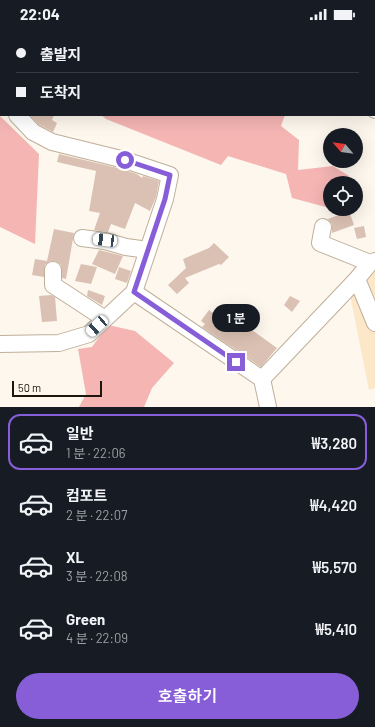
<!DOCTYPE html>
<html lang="ko">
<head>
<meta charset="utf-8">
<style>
	body { margin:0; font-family:Barlow,"Noto Sans KR",sans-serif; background:#242831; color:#f1f3f6; height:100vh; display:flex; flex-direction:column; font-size:15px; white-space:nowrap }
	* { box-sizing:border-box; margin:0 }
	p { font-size:13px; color:#9ea1a6 }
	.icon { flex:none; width:22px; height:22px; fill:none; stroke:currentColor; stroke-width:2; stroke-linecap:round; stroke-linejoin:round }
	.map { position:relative; height:379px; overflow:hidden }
	.details { display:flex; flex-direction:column; background:#171b24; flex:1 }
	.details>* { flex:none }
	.guide { position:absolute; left:0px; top:0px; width:375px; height:88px; box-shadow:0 4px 16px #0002; display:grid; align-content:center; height:88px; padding:0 16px; background:#171b24 }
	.needle { width:26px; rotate:299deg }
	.controls { position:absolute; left:323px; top:100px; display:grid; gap:8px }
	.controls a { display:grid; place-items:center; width:40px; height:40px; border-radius:50%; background:#171b24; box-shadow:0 4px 16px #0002; font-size:20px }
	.scale { position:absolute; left:12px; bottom:10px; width:90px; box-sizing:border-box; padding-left:4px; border:2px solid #1d170f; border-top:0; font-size:11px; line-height:14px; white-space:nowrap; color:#1d170f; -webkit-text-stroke:3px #fdf7ee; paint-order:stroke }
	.end { position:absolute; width:18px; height:18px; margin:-9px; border:5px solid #875ed8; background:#fff; box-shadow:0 0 0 2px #fff }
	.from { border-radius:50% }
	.bubble { position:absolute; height:28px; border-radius:14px; background:#171b24; box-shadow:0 4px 16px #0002; font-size:13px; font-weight:600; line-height:28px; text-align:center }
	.car { position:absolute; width:12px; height:24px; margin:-12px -6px; border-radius:5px; box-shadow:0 0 3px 1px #0007; background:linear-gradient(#fff 24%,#345 0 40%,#fff 0 76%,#345 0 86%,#fff 0) }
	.guide b { display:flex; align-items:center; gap:14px; height:38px; font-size:15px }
	.guide b+b { border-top:1px solid #363941 }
	.guide i { width:10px; height:10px; background:#f1f3f6 }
	ul { padding:7px 0 0; list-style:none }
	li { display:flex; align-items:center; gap:12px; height:56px; margin:0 8px 6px; padding:0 8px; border:2px solid transparent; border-radius:12px }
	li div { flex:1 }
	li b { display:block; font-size:15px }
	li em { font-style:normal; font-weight:600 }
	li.on { border-color:#875ed8 }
	li>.icon { width:36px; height:36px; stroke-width:1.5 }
	.button { display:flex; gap:8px; margin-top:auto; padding:8px 16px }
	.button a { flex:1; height:46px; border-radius:24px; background:#875ed8; color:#fff; font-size:16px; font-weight:600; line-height:46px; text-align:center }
	.status { display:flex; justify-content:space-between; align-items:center; height:28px; padding:0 20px; background:#171b24; direction:ltr }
	.status svg { height:11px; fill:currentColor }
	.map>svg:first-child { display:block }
	.built { fill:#fce8c9 }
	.green { fill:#f4b5b3 }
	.building { fill:#dbc1b3 }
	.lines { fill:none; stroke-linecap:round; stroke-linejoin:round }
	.minor-casing { stroke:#bfaf99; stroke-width:18 }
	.minor { stroke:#fff; stroke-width:16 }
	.route { stroke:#875ed8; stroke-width:5 }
</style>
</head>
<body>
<div class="status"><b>22:04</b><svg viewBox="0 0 49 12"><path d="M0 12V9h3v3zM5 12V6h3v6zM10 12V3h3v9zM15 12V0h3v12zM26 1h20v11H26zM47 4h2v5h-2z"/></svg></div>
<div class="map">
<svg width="375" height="379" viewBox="0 0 375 379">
	<rect width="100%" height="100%" fill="#fdf7ee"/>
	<!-- built -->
	<path class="built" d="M375,239V360L369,362L350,267Z"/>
	<!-- green -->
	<path class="green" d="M0,0H359L1,1V16Z
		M101,87H285L281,98L299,112L298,142L333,138L349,148L346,155H330V177L326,179L292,170L286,146L228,128L221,137L106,91Z
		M0,88L39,126L35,216L0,199Z
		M108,297L135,303L174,335L152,360L144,379H79L86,366L78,321L92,319Z"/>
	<!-- building -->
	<path class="building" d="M30,87H54L52,92L57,95L53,104L38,96Z
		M59,126L122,141L137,146L142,150L143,148L159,153L156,169L150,183L135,175L125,201L111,196L108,204L94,202L100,185L89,183L96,143L57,134Z
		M349,183L354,197L332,205V196L328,191Z
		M364,198L366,209L357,211L354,200Z
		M54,201L74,205L66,251L62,250L61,237L57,234L53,233L49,234L45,237L44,249L32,247L35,231L47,233Z
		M214,215L229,229L221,237L219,236L185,250L189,255L177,266L168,257L186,240L183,231L209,220Z
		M99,222L123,228L115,246L92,236Z
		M81,236L97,239L91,256L75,253Z
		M119,239L131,243L127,255L115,251Z
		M88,262L105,268L102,277L87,268Z
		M51,267L55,269L57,293L42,294L39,268Z
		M290,268L300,273L292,284L284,277Z
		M220,279L277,320L261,339L202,299L205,296L201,293L209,282L214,286Z"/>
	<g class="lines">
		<!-- minor casing -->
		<g class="minor-casing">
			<path id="minor" d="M0,71L1,72
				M374,80L375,82
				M17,87L33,104L52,114L125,132L170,147L165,171L134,264L262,351L268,379
				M323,199L320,215L370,235
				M82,210L105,213L126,219L148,222
				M53,242V257L105,291
				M357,251L375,295
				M0,316L59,315L89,306L134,264
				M262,351L357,251L370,235L375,233"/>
		</g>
		<!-- minor -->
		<use href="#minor" class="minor"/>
	</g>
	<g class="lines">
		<!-- route -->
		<path class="route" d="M125,132L170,147L165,171L134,264L236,334"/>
	</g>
</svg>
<div class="controls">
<a><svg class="needle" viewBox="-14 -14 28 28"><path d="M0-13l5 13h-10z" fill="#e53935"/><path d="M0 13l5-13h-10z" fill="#9ea1a6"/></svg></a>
<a><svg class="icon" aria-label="locate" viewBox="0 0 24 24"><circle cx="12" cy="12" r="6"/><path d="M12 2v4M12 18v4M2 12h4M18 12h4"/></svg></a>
</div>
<div class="scale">50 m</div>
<i class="end from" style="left:125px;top:132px"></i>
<i class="end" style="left:236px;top:334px"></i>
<div class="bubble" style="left:212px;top:276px;width:48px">1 분</div>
<i class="car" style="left:105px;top:212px;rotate:277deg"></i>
<i class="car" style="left:97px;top:298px;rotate:228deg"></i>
<div class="guide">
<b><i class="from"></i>출발지</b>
<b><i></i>도착지</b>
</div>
</div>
<section class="details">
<ul>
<li class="on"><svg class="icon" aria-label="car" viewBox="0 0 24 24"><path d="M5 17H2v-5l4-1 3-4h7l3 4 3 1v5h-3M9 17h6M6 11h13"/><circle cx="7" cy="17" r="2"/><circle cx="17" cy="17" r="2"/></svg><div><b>일반</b><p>1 분 · 22:06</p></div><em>₩3,280</em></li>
<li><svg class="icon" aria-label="car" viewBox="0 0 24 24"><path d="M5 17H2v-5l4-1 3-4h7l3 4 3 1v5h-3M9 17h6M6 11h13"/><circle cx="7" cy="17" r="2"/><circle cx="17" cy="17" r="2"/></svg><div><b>컴포트</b><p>2 분 · 22:07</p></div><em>₩4,420</em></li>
<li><svg class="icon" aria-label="car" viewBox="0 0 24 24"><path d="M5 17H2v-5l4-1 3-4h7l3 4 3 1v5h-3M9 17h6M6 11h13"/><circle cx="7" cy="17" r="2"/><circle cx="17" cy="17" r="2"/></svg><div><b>XL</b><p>3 분 · 22:08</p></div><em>₩5,570</em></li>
<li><svg class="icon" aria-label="car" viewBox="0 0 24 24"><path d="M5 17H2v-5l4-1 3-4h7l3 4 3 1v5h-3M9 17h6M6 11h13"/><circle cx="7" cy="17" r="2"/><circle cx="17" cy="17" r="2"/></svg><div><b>Green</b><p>4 분 · 22:09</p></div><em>₩5,410</em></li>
</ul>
<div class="button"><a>호출하기</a></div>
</section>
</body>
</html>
